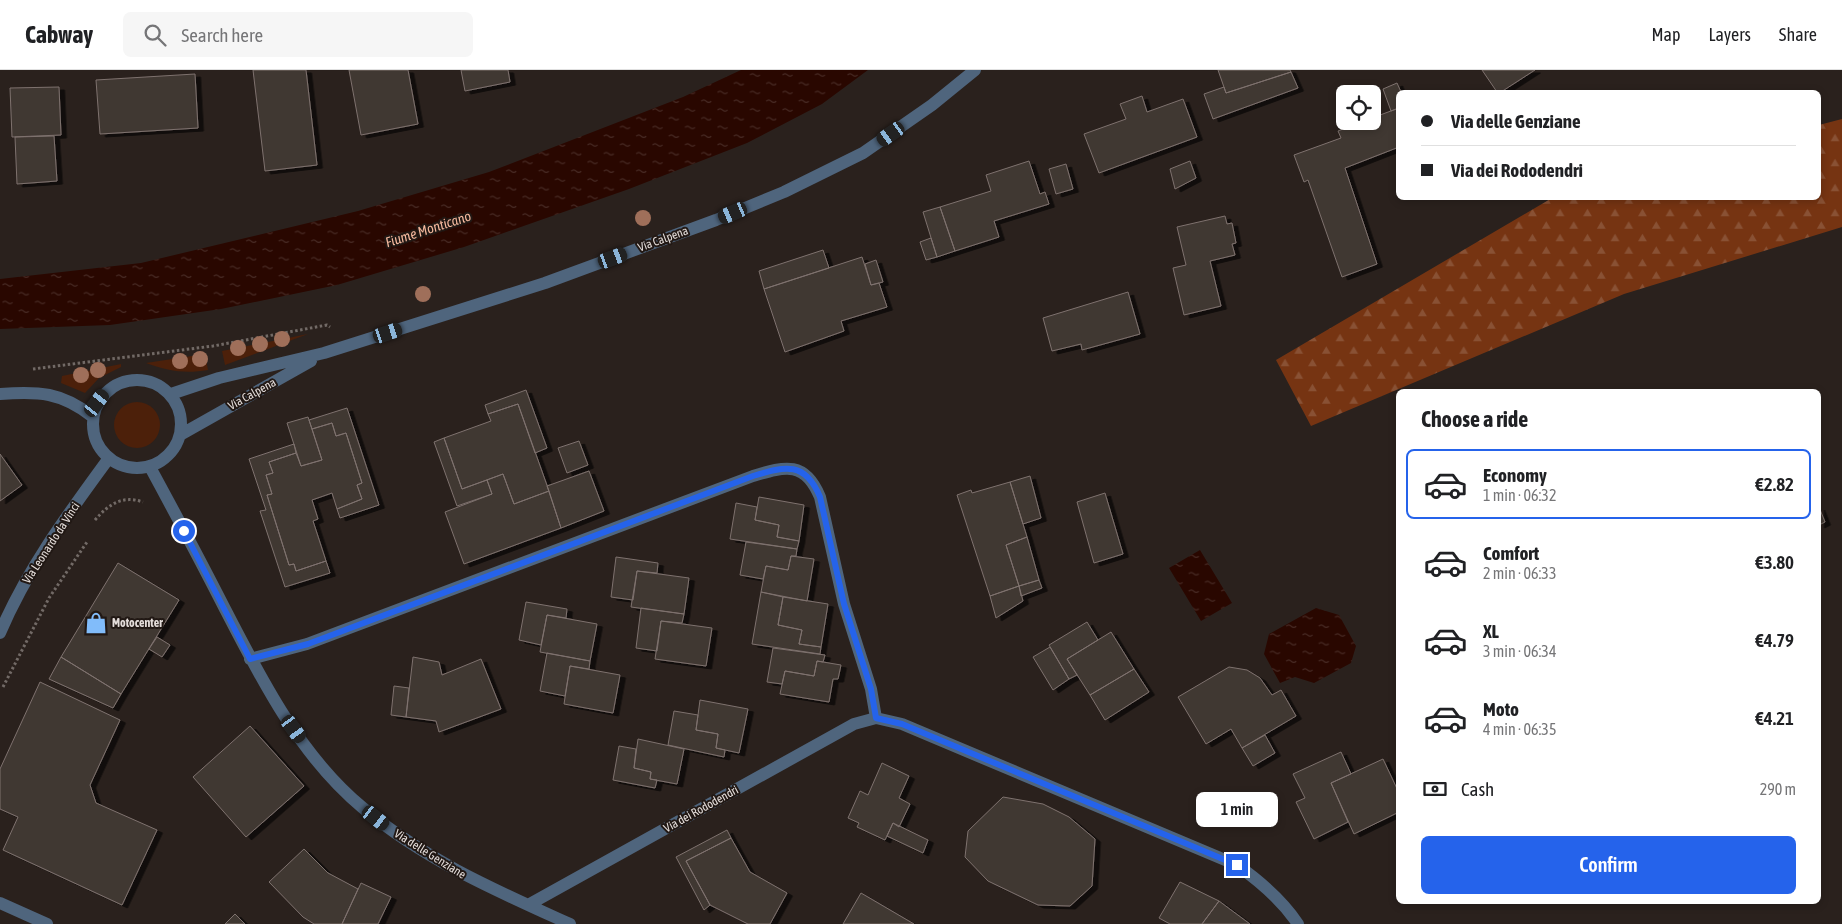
<!DOCTYPE html>
<html lang="en">
<head>
<meta charset="utf-8">
<style>
	body { margin:0; font-family:"Asap Condensed",sans-serif; background:#f6f6f6; color:#202124; height:100vh; display:flex; flex-direction:column; font-size:19px; white-space:nowrap }
	* { box-sizing:border-box; margin:0 }
	p { font-size:16px; color:#757577 }
	.icon { flex:none; width:28px; height:28px; fill:none; stroke:currentColor; stroke-width:2; stroke-linecap:round; stroke-linejoin:round }
	.map { position:relative; flex:1; overflow:hidden }
	.panel { position:absolute; left:1396px; top:319px; width:425px; height:515px; display:flex; flex-direction:column; background:#fff; border-radius:8px; box-shadow:0 2px 8px #0003 }
	.panel>* { flex:none }
	.guide { position:absolute; left:1396px; top:20px; width:425px; height:110px; border-radius:8px; box-shadow:0 2px 8px #0003; display:grid; align-content:center; height:110px; padding:0 25px; background:#fff }
	.tools { position:absolute; left:1336px; top:15px; display:grid; gap:10px }
	.tools a { display:grid; place-items:center; width:45px; height:45px; border-radius:8px; background:#fff; box-shadow:0 2px 8px #0003; font-size:25px }
	.end { position:absolute; width:22px; height:22px; margin:-11px; border:6px solid #2563eb; background:#fff; box-shadow:0 0 0 2px #fff }
	.from { border-radius:50% }
	.bubble { position:absolute; height:35px; border-radius:8px; background:#fff; box-shadow:0 2px 8px #0003; font-size:16px; font-weight:600; line-height:35px; text-align:center }
	.car { position:absolute; width:15px; height:30px; margin:-15px -8px; border-radius:6px; box-shadow:0 0 4px 1px #0007; background:linear-gradient(#222 24%,#8ab4d8 0 40%,#222 0 76%,#8ab4d8 0 86%,#222 0) }
	.guide b { display:flex; align-items:center; gap:18px; height:48px; font-size:19px }
	.guide b+b { border-top:1px solid #e0e0e0 }
	.guide i { width:12px; height:12px; background:#202124 }
	ul { padding:0; list-style:none }
	li { display:flex; align-items:center; gap:15px; height:70px; margin:0 10px 8px; padding:0 15px; border:2px solid transparent; border-radius:8px }
	li div { flex:1 }
	li b { display:block; font-size:19px }
	li em { font-style:normal; font-weight:600 }
	li.on { border-color:#2563eb }
	li>.icon { width:45px; height:45px; stroke-width:1.5 }
	h2 { padding:0 25px; font-size:22px; line-height:60px }
	.pay { display:flex; align-items:center; gap:12px; height:55px; padding:0 25px; font-size:19px }
	.pay p { margin-inline-start:auto }
	.primary-button { display:flex; gap:10px; margin-top:auto; padding:10px 25px }
	.primary-button a { flex:1; height:58px; border-radius:8px; background:#2563eb; color:#fff; font-size:20px; font-weight:600; line-height:58px; text-align:center }
	header { display:flex; align-items:center; gap:30px; box-sizing:border-box; height:70px; padding:0 25px; background:#fff; border-bottom:1px solid #e0e0e0 }
	header strong { font-size:24px }
	nav { display:flex; gap:28px; margin-inline-start:auto; font-size:18px }
	.search { width:350px; height:45px; background:#f6f6f6; display:flex; align-items:center; gap:12px; box-sizing:border-box; padding:0 18px; border-radius:8px; color:#757577; font-size:19px }
	.map>svg:first-child { display:block }
	.grass { fill:#4c200a }
	.forest { fill:url(#forest-firs) }
	.water { fill:url(#water-ripples) }
	.building { fill:#413733; stroke:#7e726e; filter:url(#shadow) }
	.lines { fill:none; stroke-linecap:round; stroke-linejoin:round }
	.path { stroke:#726a66; stroke-width:3; stroke-dasharray:2.5 2.5; stroke-linecap:butt }
	.minor { stroke:#4f657d; stroke-width:12 }
	.tertiary { stroke:#4f657d; stroke-width:12 }
	.tree { fill:#9f6f5a }
	.route { stroke:#2563eb; stroke-width:6 }
	.labels { text-anchor:middle; stroke-width:4; stroke-linejoin:round; paint-order:stroke }
	.street-label { font-size:12px; fill:#e4ddda; stroke:#211814 }
	.poi-label { font-size:12px; font-weight:bold; fill:#e4ddda; stroke:#211814; text-anchor:start }
	.water-label { font-size:14px; font-style:italic; fill:#f6b99e; stroke:#211814 }
</style>
</head>
<body>
<header>
<strong>Cabway</strong>
<div class="search"><svg class="icon" aria-label="search" viewBox="0 0 24 24"><circle cx="10" cy="10" r="6"/><path d="M15 15l6 6"/></svg>Search here</div>
<nav><a>Map</a><a>Layers</a><a>Share</a></nav>
</header>
<div class="map">
<svg width="1842" height="854" viewBox="0 0 1842 854">
	<defs>
		<pattern id="forest-firs" width="22" height="20" patternUnits="userSpaceOnUse" patternTransform="scale(1.25)"><rect width="22" height="20" fill="#763412"/><path d="M5 1l3.5 6h-7zM16 11l3.5 6h-7z" fill="#895134"/></pattern>
		<pattern id="water-ripples" width="26" height="14" patternUnits="userSpaceOnUse" patternTransform="scale(1.25)"><rect width="26" height="14" fill="#290700"/><path d="M2 4q2-2 4 0t4 0M15 11q2-2 4 0t4 0" fill="none" stroke="#482b25"/></pattern>
		<filter id="shadow"><feDropShadow dx="5.5" dy="3" stdDeviation="0" flood-color="#0009"/></filter>
	</defs>
	<rect width="100%" height="100%" fill="#2a211d"/>
	<!-- grass -->
	<path class="grass" d="M308,264L225,295L222,281Z
		M205,284L208,300C185,304 168,301 146,293Z
		M121,294V297L99,308L85,323L61,313L62,306Z
		M114 355a23 23 0 1 1 46 0a23 23 0 1 1-46 0Z"/>
	<!-- forest -->
	<path class="forest" d="M1842,49V157L1624,224L1311,356L1276,290L1552,128H1819V55Z"/>
	<!-- water -->
	<path class="water" d="M741,0H868L822,34L747,73L629,119L464,177L337,215L221,239L110,255L0,259V209L141,193L358,141L489,102L683,27Z
		M1200,480L1232,533L1201,551L1169,498Z
		M1316,538L1339,545L1356,576L1351,593L1314,613L1295,607L1280,613L1264,584L1269,564Z"/>
	<!-- building -->
	<path class="building" d="M253,0H306L317,95L265,101Z
		M349,0H408L418,54L361,65Z
		M461,0H508L510,12L465,21Z
		M1218,0H1290L1291,2L1226,23Z
		M1482,0H1535L1501,22H1497Z
		M1291,2L1298,18L1213,49L1204,24L1224,17L1226,23Z
		M195,4L198,58L100,64L96,10Z
		M1397,13L1401,22H1399V38L1391,41L1383,19Z
		M59,17L61,65L12,67L10,18Z
		M1142,26L1147,42L1183,29L1197,67L1099,103L1084,64L1126,49L1120,34Z
		M1399,38V77L1345,98L1377,194L1342,207L1308,110L1304,112L1294,85L1341,68L1338,61L1364,51H1372V48Z
		M54,66L57,111L17,114L15,67Z
		M1029,91L1040,124L1045,122L1049,134L994,151L999,167L955,181L940,137L991,121L986,105Z
		M1190,91L1196,108L1175,119L1170,99Z
		M1066,94L1073,119L1056,124L1049,99Z
		M940,137L955,181L937,187L923,142Z
		M1225,146L1227,154L1232,153L1236,173L1232,174L1235,185L1210,191L1221,236L1184,245L1173,198L1186,195L1177,157Z
		M931,168L937,187L926,190L920,172Z
		M823,180L829,198L764,219L759,201Z
		M862,187L871,215L879,213L887,237L841,251L844,261L785,282L764,219Z
		M876,190L883,212L871,215L865,194Z
		M1128,222L1140,264L1082,280L1081,274L1052,281L1043,248Z
		M526,320L547,378L535,383L518,334L488,344L485,335Z
		M518,334L549,421L514,434L503,404L462,419L444,368L491,351L488,344Z
		M347,338L379,435L340,448L337,439L362,429L357,415L362,413L346,363L336,366L332,353L312,359L309,350Z
		M308,347L322,390L301,396L287,353Z
		M332,353L336,366L346,363L362,413L357,415L362,429L337,439L332,423L312,430L318,449L313,451L326,491L296,501L294,494L289,495L267,425L272,424L266,405L273,403L269,392L296,383L301,396L322,390L312,359Z
		M444,368L462,419L487,410L492,424L457,436L434,372Z
		M579,371L588,395L567,403L558,378Z
		M294,374L296,383L269,392L273,403L266,405L272,424L267,425L289,495L294,494L296,501L326,491L330,503L285,517L260,441L266,440L249,389Z
		M0,384L22,415L0,431Z
		M589,401L604,441L561,458L547,416Z
		M503,404L514,434L549,421L561,458L464,494L445,442L492,424L487,410Z
		M1030,406L1041,448L1023,454L1010,412Z
		M1010,412L1027,467L1006,475L1019,516L990,526L957,425L971,420L972,423Z
		M1105,423L1123,484L1094,493L1077,432Z
		M759,427L804,435L799,471L777,467L779,455L755,450Z
		M736,433L757,437L755,450L779,455L777,467L799,471L797,479L730,469Z
		M1819,437L1825,452L1819,455Z
		M1027,467L1039,510L1019,516L1006,475Z
		M746,472L797,479L796,486H791L788,500L766,496L763,509L740,505Z
		M791,486L814,489L807,531L761,522L766,496L788,500Z
		M616,487L658,493L657,503L637,501L633,530L611,527Z
		M118,493L179,530L121,624L61,587Z
		M637,501L689,508L684,544L631,537Z
		M1039,510L1042,518L1021,526L1019,516Z
		M1019,516L1023,531L996,548L990,526Z
		M761,522L783,527L778,555L802,560L799,574L821,577L820,584L752,574Z
		M783,527L828,534L821,577L799,574L802,560L778,555Z
		M526,532L567,539L566,548L547,545L541,575L519,570Z
		M641,538L684,544L682,553L661,551L657,581L636,578Z
		M547,545L597,554L590,591L540,582Z
		M661,551L712,558L706,596L655,589Z
		M1087,552L1098,570L1067,589L1077,605L1069,609L1049,575Z
		M1111,562L1134,599L1090,625L1067,589Z
		M157,567L170,575L162,587L149,579Z
		M1050,577L1069,609L1053,620L1033,587Z
		M773,578L825,585L823,592L817,591L814,606L785,601L782,614L767,612Z
		M547,583L590,591L589,599L570,596L565,626L540,621Z
		M61,587L121,624L113,638L49,609Z
		M413,587L439,592L442,605L481,589L501,639L439,662L436,651L406,647Z
		M817,591L841,595L838,609H833L829,632L780,624L785,601L814,606Z
		M570,596L620,605L613,643L564,634Z
		M1229,597L1247,600L1260,608L1272,625L1281,620L1296,646L1242,678L1231,659L1206,674L1178,627Z
		M1134,599L1149,622L1105,650L1090,625Z
		M40,612L120,650L90,715L96,733L157,760L122,835L3,780L18,747L0,739V699Z
		M394,616L409,618L406,647L391,645Z
		M700,630L748,639L739,683L716,678L718,664L696,660Z
		M674,641L698,645L696,660L718,664L716,678L725,680L724,687L668,675Z
		M250,656L304,716L246,767L193,707Z
		M1265,665L1275,683L1253,696L1242,678Z
		M638,669L684,679L677,714L650,709L651,702L634,698Z
		M619,676L636,679L634,698L651,702L650,709L657,710L655,718L613,710Z
		M1341,682L1351,704L1331,713L1348,752L1314,769L1296,732L1305,728L1293,704Z
		M1383,689L1399,723V742L1354,764L1331,713Z
		M882,693L909,706L899,728L910,734L899,757L893,753L885,770L857,757L859,753L848,748L860,721L868,725Z
		M1003,727L1043,734L1069,747L1095,769L1092,816L1070,836L1038,835L988,811L965,787L968,761Z
		M893,753L928,770L923,783L887,766Z
		M727,760L731,768L686,791L710,835L704,840L676,787Z
		M731,768L750,802L787,823L770,854H748L710,835L686,791Z
		M304,779L328,803L358,819L342,854H314L303,847L269,812Z
		M1180,812L1219,831L1202,854H1170L1159,848Z
		M361,813L391,827L378,854H342Z
		M861,823L914,854H843Z
		M1219,831L1250,854H1202Z
		M235,844L245,854H225Z"/>
	<g class="lines">
		<!-- path -->
		<path class="path" d="M33,299L213,276L327,255L330,257
			M95,450C109,434 122,425 143,432
			M3,617L49,528L87,472"/>
		<!-- minor -->
		<path class="minor" d="M150,397C175,443 200,490 224,537C261,609 300,686 363,738C425,790 497,821 570,854
			M250,589L307,574L753,406C786,396 805,391 820,427L844,534L871,619L876,648L902,654L1237,795C1261,812 1282,830 1298,854
			M0,833L47,854
			M528,835L854,654L876,648"/>
		<!-- tertiary -->
		<path class="tertiary" d="M93 354a44 44 0 1 1 88 0a44 44 0 1 1-88 0Z
			M0,324C38,321 62,322 93,347
			M171,324L219,308L324,283L545,213L716,150L784,122L863,83L932,35L975,0
			M180,365L311,291
			M0,563C27,499 68,444 109,388"/>
	</g>
	<!-- trees -->
	<g class="tree">
		<circle cx="643" cy="148" r="8"/>
		<circle cx="423" cy="224" r="8"/>
		<circle cx="282" cy="269" r="8"/>
		<circle cx="260" cy="274" r="8"/>
		<circle cx="238" cy="278" r="8"/>
		<circle cx="200" cy="289" r="8"/>
		<circle cx="180" cy="291" r="8"/>
		<circle cx="98" cy="300" r="8"/>
		<circle cx="81" cy="305" r="8"/>
	</g>
	<g class="lines">
		<!-- route -->
		<path class="route" d="M184,461L250,589L308,574L753,406C786,396 805,391 820,427L844,534L871,619L876,648L902,654L1237,795"/>
	</g>
	<!-- icons -->
	<defs>
		<g id="shop-bare" transform="scale(1.725)"><path d="M-5-2.5h2.3a2.7 3.5 0 0 1 5.4 0H5L5.5 6h-11ZM-1.5-2.5h3a1.5 2.3 0 0 0-3 0Z" fill="#81bcfa" stroke="#211814" stroke-width="2.5" paint-order="stroke"/></g>
	</defs>
	<g fill-rule="evenodd">
		<use href="#shop-bare" x="96" y="553"/>
	</g>
	<g class="labels">
		<!-- street labels -->
		<g class="street-label">
			<text transform="translate(663 169) rotate(-20)" y="4">Via Calpena</text>
			<text transform="translate(252 324) rotate(-29)" y="4">Via Calpena</text>
			<text transform="translate(51 473) rotate(-57)" y="4">Via Leonardo da Vinci</text>
			<text transform="translate(701 739) rotate(-29)" y="4">Via dei Rododendri</text>
			<text transform="translate(430 784) rotate(32)" y="4">Via delle Genziane</text>
		</g>
		<!-- poi labels -->
		<g class="poi-label">
			<text x="112" y="557">Motocenter</text>
		</g>
		<!-- water labels -->
		<g class="water-label">
			<text transform="translate(428 159) rotate(-18)" y="5">Fiume Monticano</text>
		</g>
	</g>
</svg>
<div class="tools">
<a><svg class="icon" aria-label="locate" viewBox="0 0 24 24"><circle cx="12" cy="12" r="6"/><path d="M12 2v4M12 18v4M2 12h4M18 12h4"/></svg></a>
</div>
<i class="end from" style="left:184px;top:461px"></i>
<i class="end" style="left:1237px;top:795px"></i>
<div class="bubble" style="left:1196px;top:722px;width:82px">1 min</div>
<i class="car" style="left:891px;top:64px;rotate:235deg"></i>
<i class="car" style="left:733px;top:143px;rotate:247deg"></i>
<i class="car" style="left:613px;top:188px;rotate:70deg"></i>
<i class="car" style="left:388px;top:263px;rotate:72deg"></i>
<i class="car" style="left:97px;top:333px;rotate:37deg"></i>
<i class="car" style="left:294px;top:659px;rotate:144deg"></i>
<i class="car" style="left:376px;top:748px;rotate:128deg"></i>
<div class="guide">
<b><i class="from"></i>Via delle Genziane</b>
<b><i></i>Via dei Rododendri</b>
</div>
<section class="panel">
<h2>Choose a ride</h2>
<ul>
<li class="on"><svg class="icon" aria-label="car" viewBox="0 0 24 24"><path d="M5 17H2v-5l4-1 3-4h7l3 4 3 1v5h-3M9 17h6M6 11h13"/><circle cx="7" cy="17" r="2"/><circle cx="17" cy="17" r="2"/></svg><div><b>Economy</b><p>1 min · 06:32</p></div><em>€2.82</em></li>
<li><svg class="icon" aria-label="car" viewBox="0 0 24 24"><path d="M5 17H2v-5l4-1 3-4h7l3 4 3 1v5h-3M9 17h6M6 11h13"/><circle cx="7" cy="17" r="2"/><circle cx="17" cy="17" r="2"/></svg><div><b>Comfort</b><p>2 min · 06:33</p></div><em>€3.80</em></li>
<li><svg class="icon" aria-label="car" viewBox="0 0 24 24"><path d="M5 17H2v-5l4-1 3-4h7l3 4 3 1v5h-3M9 17h6M6 11h13"/><circle cx="7" cy="17" r="2"/><circle cx="17" cy="17" r="2"/></svg><div><b>XL</b><p>3 min · 06:34</p></div><em>€4.79</em></li>
<li><svg class="icon" aria-label="car" viewBox="0 0 24 24"><path d="M5 17H2v-5l4-1 3-4h7l3 4 3 1v5h-3M9 17h6M6 11h13"/><circle cx="7" cy="17" r="2"/><circle cx="17" cy="17" r="2"/></svg><div><b>Moto</b><p>4 min · 06:35</p></div><em>€4.21</em></li>
</ul>
<div class="pay"><svg class="icon" aria-label="cash" viewBox="0 0 24 24"><path d="M3 7h18v10H3z"/><circle cx="12" cy="12" r="2"/></svg>Cash<p>290 m</p></div>
<div class="primary-button"><a>Confirm</a></div>
</section>
</div>
</body>
</html>
